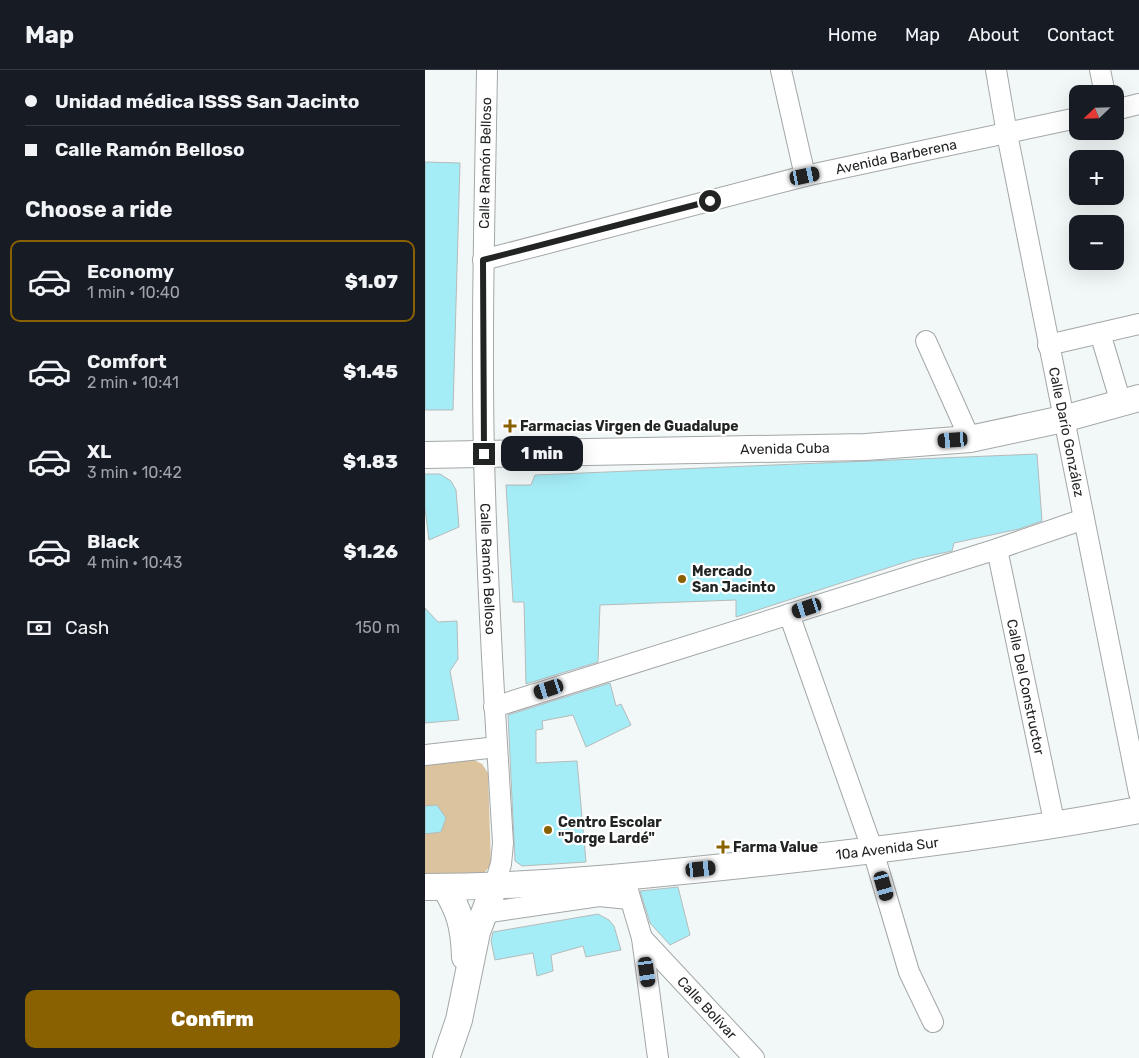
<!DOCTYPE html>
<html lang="en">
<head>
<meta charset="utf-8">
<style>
	body { margin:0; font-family:Rubik,sans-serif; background:#20242c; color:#f1f3f6; height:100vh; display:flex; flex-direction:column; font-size:19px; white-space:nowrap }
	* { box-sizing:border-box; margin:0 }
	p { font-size:16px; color:#9ea1a6 }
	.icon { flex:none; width:28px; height:28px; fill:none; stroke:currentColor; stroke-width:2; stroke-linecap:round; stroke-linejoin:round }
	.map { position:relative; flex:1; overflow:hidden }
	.panel { display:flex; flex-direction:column; background:#171b24; width:425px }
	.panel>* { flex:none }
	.banner { display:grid; align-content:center; height:110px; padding:0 25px; background:#171b24 }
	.needle { width:32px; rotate:247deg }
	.fabs { position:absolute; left:644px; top:15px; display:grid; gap:10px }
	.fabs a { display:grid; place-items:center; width:55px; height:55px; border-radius:10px; background:#171b24; box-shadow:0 5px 20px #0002; font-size:25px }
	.end { position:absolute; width:22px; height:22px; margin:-11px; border:6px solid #222424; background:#fff; box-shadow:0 0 0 2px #fff }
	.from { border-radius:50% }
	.bubble { position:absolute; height:35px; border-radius:10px; background:#171b24; box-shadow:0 5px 20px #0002; font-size:16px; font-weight:800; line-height:35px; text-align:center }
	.car { position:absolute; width:15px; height:30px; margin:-15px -8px; border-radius:6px; box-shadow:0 0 4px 1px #0007; background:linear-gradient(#222 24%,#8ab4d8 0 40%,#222 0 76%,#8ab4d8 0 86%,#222 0) }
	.banner b { display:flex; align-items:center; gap:18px; height:48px; font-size:19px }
	.banner b+b { border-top:1px solid #363941 }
	.banner i { width:12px; height:12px; background:#f1f3f6 }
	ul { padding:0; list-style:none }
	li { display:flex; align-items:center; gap:15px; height:82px; margin:0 10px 8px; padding:0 15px; border:2px solid transparent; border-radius:10px }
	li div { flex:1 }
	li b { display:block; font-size:19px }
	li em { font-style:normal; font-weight:800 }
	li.selected { border-color:#8a6101 }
	li>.icon { width:45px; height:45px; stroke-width:1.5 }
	h2 { padding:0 25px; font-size:22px; line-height:60px }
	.pay { display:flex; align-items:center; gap:12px; height:55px; padding:0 25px; font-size:19px }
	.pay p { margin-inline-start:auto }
	.primary-button { display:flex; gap:10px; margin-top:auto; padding:10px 25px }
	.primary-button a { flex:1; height:58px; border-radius:10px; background:#8a6101; color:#fff; font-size:20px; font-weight:800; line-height:58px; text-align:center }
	header { display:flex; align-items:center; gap:30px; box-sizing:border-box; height:70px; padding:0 25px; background:#171b24; border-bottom:1px solid #363941 }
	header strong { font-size:24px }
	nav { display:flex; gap:28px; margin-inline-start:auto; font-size:18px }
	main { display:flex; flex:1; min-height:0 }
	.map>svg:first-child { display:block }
	.green { fill:#dac39d }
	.building { fill:#a4edf7; stroke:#b6bbbb }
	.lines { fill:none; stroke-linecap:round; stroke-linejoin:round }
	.minor-casing { stroke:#a3a7a8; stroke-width:22 }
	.major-casing { stroke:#a3a7a8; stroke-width:28 }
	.minor { stroke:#fff; stroke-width:20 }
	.major { stroke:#fff; stroke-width:26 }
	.route { stroke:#222424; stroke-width:6 }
	.poi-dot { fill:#8a6101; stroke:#fff; stroke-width:2 }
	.labels { text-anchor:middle; stroke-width:4.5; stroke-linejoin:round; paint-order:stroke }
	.street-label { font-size:14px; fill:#222424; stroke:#fff }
	.poi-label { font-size:14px; font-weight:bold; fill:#222424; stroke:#fff; text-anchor:start }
</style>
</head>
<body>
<header>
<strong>Map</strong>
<nav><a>Home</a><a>Map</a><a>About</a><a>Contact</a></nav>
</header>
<main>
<section class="panel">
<div class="banner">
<b><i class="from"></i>Unidad médica ISSS San Jacinto</b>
<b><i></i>Calle Ramón Belloso</b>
</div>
<h2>Choose a ride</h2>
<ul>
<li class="selected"><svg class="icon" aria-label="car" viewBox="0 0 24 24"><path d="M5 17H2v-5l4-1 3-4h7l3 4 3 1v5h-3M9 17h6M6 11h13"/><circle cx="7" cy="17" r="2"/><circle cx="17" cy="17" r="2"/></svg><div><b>Economy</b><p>1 min · 10:40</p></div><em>$1.07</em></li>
<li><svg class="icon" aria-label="car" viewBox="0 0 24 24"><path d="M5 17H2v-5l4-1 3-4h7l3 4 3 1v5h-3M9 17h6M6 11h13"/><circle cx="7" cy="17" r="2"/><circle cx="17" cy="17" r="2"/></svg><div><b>Comfort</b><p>2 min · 10:41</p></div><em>$1.45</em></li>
<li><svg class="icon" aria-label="car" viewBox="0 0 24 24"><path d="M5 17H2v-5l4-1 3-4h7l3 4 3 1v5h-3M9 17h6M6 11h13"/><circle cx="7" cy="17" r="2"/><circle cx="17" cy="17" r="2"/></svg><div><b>XL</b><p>3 min · 10:42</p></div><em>$1.83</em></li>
<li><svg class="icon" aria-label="car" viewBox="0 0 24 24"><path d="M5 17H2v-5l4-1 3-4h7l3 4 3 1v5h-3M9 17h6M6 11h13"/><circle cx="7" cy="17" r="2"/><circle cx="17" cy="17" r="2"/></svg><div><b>Black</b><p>4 min · 10:43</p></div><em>$1.26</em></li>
</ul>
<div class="pay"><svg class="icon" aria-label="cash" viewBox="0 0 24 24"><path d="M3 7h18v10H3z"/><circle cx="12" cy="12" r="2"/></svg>Cash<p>150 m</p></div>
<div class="primary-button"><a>Confirm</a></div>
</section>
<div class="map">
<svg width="714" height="988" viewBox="0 0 714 988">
	<rect width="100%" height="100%" fill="#f2f7f8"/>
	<!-- green -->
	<path class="green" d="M47,689L57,694L63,703L66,795L59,803L51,804H0V694Z"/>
	<!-- building -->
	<path class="building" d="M0,92L35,93L28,340H0Z
		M612,384L617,451L594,459L529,473L527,481L490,489L311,547V530L175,535L173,592L101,614L99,532H88L81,415H106L110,405Z
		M0,404H15L26,411L31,420L34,457L4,470L0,438Z
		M0,538L13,552L32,551L33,589L25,601L34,650L0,653Z
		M185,613L191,636L196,634L206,655L161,677L148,645L117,651L118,659L111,660V693L152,691L161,792L97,796L90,791L83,645Z
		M12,735L21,748L16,762L0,764V736Z
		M253,817L265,865L245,875L225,853L215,821Z
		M173,844L184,850L189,856L196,880L161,887L158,876L126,885L128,901L112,906L108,883L70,890L66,871L68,862Z"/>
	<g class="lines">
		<!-- minor casing -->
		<g class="minor-casing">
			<g id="minor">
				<path id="s1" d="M62,0C60,128 56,257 59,385C62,514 70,644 78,773L76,794L69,817"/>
				<path d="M356,0L380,106"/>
				<path id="s2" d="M571,0L582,64L714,723"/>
				<path d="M675,0L680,24"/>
				<path d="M690,40L714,34"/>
				<path id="s3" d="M58,190L380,106L652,48"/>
				<path d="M675,263L696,333"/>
				<path d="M501,271L545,369"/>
				<path d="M623,275L714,254"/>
				<path id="s4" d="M572,479L630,756"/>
				<path d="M364,544L448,781L484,902L508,952"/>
				<path d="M69,637L572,479L659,449"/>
				<path d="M0,685L72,677"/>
				<path id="s5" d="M199,807L217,868L329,988"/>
				<path d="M58,843L174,826L204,829"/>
				<path d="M217,868L233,988"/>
			</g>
		</g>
		<!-- major casing -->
		<g class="major-casing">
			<g id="major">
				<path id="s6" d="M0,385L441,377L545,369L638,349L714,328"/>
				<path id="s7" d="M0,817C106,817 211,806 317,795C450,781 582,765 714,740"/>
				<path d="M20,817C35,842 39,857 40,887"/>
				<path d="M21,988L34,950L52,862L69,817"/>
			</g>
		</g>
		<!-- minor -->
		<use href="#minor" class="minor"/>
		<!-- major -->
		<use href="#major" class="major"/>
	</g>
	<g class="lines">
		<!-- route -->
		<path class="route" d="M59,384L58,190L285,131"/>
	</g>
	<!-- markers -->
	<g class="poi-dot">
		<path d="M82.5 348.5h5v5h5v5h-5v5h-5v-5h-5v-5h5z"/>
		<circle cx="257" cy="509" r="5"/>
		<circle cx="123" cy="760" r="5"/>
		<path d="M295.5 769.5h5v5h5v5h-5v5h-5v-5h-5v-5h5z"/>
	</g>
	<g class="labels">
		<!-- street labels -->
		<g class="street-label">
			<text dy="5" stroke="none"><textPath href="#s3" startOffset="426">Avenida Barberena</textPath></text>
			<text transform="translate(60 93) rotate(-89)" y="5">Calle Ramón Belloso</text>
			<text dy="5" stroke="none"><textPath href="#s2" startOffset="369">Calle Darío González</textPath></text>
			<text dy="5" stroke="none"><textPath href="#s6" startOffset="360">Avenida Cuba</textPath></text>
			<text dy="5" stroke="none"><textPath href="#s1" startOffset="499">Calle Ramón Belloso</textPath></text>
			<text dy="5" stroke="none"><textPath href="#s4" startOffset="141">Calle Del Constructor</textPath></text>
			<text dy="5" stroke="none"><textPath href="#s7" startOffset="464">10a Avenida Sur</textPath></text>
			<text dy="5" stroke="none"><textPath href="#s5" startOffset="159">Calle Bolívar</textPath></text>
		</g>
		<!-- poi labels -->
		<g class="poi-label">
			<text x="95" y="361">Farmacias Virgen de Guadalupe</text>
			<text x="267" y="506">Mercado<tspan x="267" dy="16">San Jacinto</tspan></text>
			<text x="133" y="757">Centro Escolar<tspan x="133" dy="16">"Jorge Lardé"</tspan></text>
			<text x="308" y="782">Farma Value</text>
		</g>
	</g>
</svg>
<div class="fabs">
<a><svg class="needle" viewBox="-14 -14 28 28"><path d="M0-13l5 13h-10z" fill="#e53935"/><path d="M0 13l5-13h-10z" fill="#9ea1a6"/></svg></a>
<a>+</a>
<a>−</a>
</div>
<i class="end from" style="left:285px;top:131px"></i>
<i class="end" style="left:59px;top:384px"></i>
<div class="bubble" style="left:76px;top:366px;width:82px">1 min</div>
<i class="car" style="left:380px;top:106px;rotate:78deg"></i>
<i class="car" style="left:528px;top:370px;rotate:266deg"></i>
<i class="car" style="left:382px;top:538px;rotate:252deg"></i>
<i class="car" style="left:124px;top:619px;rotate:252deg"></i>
<i class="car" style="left:276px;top:799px;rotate:84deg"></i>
<i class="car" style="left:459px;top:816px;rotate:164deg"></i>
<i class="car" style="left:222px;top:902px;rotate:172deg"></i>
</div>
</main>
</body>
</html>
